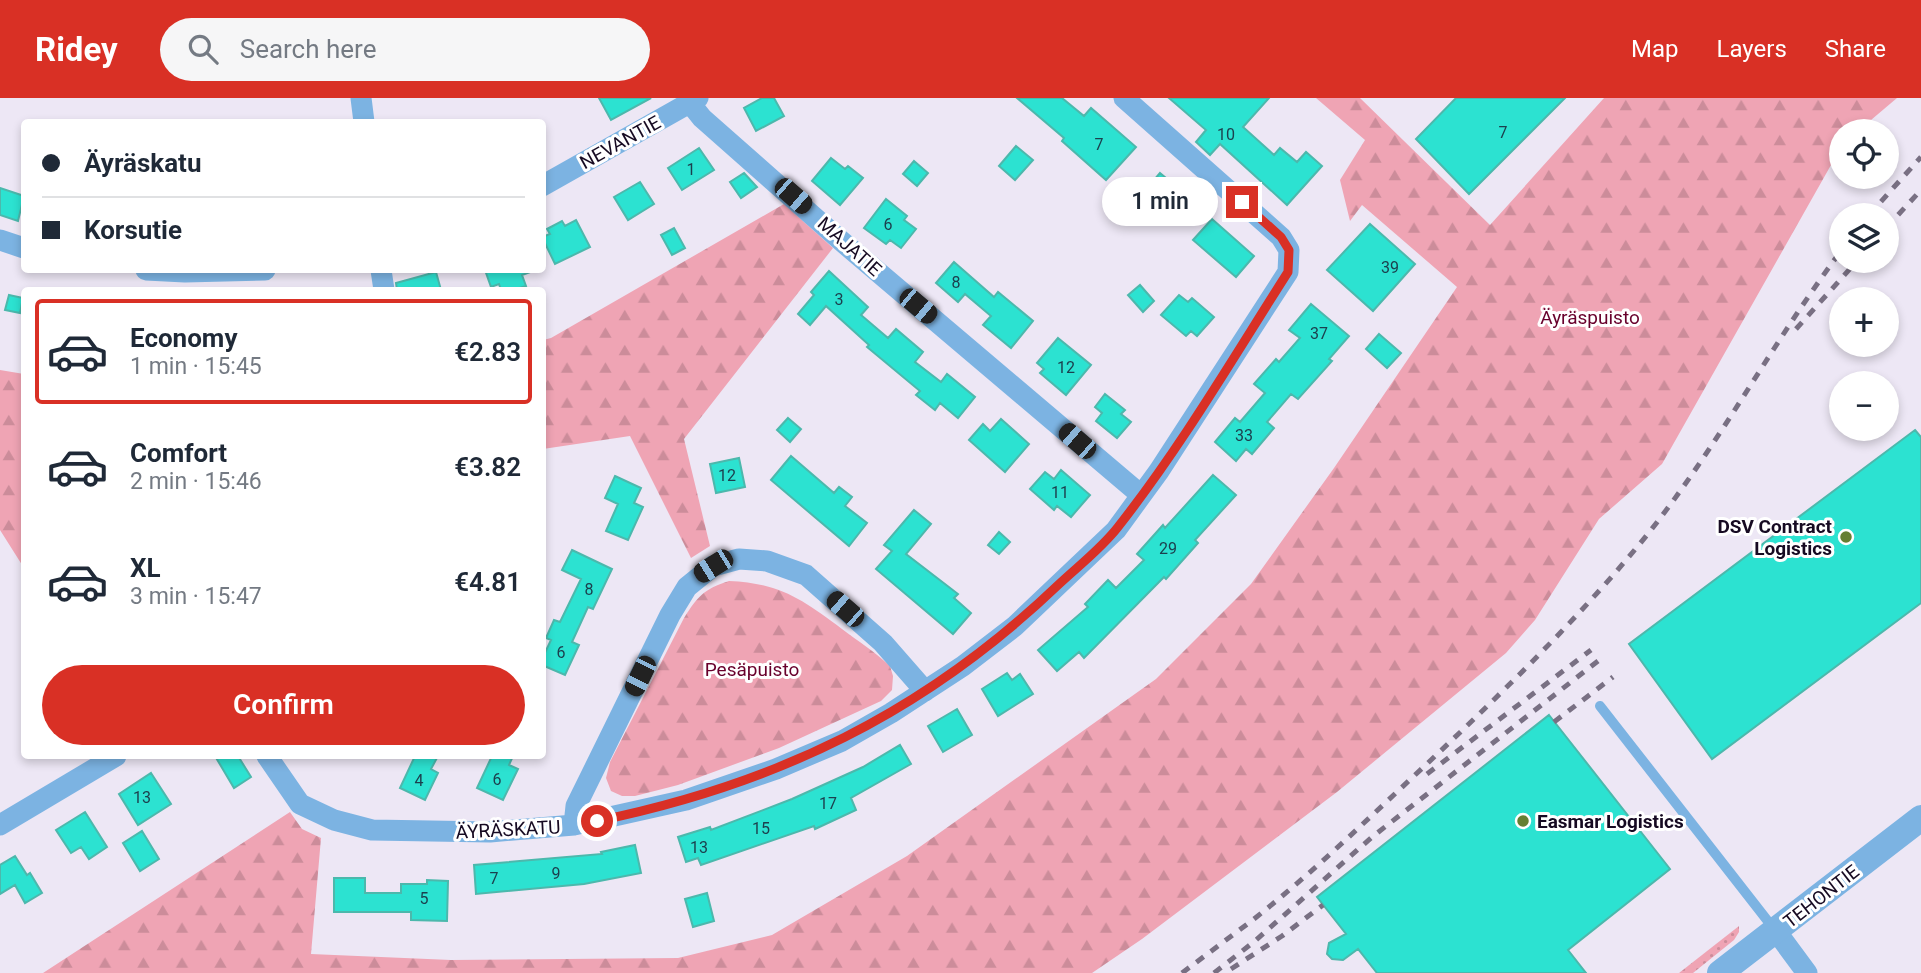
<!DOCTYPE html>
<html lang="en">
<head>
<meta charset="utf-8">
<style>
	body { margin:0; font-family:Roboto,sans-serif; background:#f6f6f7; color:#1f2937; height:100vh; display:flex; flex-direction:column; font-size:26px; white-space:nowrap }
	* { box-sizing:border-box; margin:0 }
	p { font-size:23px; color:#747a83 }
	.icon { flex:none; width:38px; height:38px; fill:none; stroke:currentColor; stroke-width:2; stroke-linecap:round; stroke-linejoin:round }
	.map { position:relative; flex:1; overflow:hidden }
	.side { position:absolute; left:21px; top:189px; width:525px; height:472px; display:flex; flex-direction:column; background:#fff; border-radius:7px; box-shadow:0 4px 10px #0003 }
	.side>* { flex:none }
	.top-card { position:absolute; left:21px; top:21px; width:525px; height:154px; border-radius:7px; box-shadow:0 4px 10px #0003; display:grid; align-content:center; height:154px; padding:0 21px; background:#fff }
	.buttons { position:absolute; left:1829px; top:21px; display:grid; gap:14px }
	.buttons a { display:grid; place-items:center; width:70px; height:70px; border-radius:50%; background:#fff; box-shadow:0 4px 10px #0003; font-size:35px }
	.end { position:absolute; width:32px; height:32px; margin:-16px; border:9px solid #d93025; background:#fff; box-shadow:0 0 0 4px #fff }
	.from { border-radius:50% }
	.bubble { position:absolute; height:49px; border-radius:24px; background:#fff; box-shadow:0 4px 10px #0003; font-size:23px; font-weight:600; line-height:49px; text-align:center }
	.car { position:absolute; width:21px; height:42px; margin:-21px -10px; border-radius:9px; box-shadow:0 0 5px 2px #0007; background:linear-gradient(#222 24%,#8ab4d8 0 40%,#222 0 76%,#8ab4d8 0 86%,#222 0) }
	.top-card b { display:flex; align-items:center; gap:24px; height:66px; font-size:26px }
	.top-card b+b { border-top:2px solid #e0e1e3 }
	.top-card i { width:18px; height:18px; background:#1f2937 }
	ul { padding:12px 0 0; list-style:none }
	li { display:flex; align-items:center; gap:21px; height:105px; margin:0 14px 10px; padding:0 7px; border:4px solid transparent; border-radius:7px }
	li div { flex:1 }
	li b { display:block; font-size:26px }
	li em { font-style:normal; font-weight:600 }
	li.on { border-color:#d93025 }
	li>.icon { width:63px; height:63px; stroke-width:1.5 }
	.button { display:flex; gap:14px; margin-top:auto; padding:14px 21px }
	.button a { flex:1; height:80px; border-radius:42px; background:#d93025; color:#fff; font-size:28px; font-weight:600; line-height:80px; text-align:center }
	header { display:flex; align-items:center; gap:42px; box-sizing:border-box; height:98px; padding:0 35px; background:#d93025; color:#fff }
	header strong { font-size:33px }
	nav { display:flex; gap:38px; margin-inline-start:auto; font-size:24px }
	.search { width:490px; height:63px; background:#f6f6f7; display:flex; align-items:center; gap:18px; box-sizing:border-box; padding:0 24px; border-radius:38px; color:#747a83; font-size:26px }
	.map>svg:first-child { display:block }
	.grass { fill:url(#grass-dots) }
	.forest { fill:url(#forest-firs) }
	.building { fill:#2ce2d1; stroke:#4cb8ac; stroke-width:2 }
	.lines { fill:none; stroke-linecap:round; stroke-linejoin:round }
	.service { stroke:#7cb3e2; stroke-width:10 }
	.minor { stroke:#7cb3e2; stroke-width:21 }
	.tertiary { stroke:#7cb3e2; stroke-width:26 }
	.rail { stroke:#797083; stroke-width:5; stroke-dasharray:9 9; stroke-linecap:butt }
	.route { stroke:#d93025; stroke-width:9 }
	.poi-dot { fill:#657f32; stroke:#fff; stroke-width:2.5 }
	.labels { text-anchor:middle; stroke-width:6; stroke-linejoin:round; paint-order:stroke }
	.number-label { font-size:16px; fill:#1c404e }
	.street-label { font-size:19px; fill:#160a22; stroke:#fff }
	.park-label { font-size:19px; fill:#68002c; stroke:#fff }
	.poi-label { font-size:19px; font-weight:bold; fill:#160a22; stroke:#fff; text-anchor:end }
</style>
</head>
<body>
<header>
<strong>Ridey</strong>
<div class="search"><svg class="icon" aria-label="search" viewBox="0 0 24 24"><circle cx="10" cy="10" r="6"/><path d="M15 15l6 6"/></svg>Search here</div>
<nav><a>Map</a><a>Layers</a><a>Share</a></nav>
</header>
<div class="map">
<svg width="1921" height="875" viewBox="0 0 1921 875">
	<defs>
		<pattern id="grass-dots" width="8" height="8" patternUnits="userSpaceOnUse" patternTransform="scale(1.75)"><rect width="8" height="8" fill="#efa4b4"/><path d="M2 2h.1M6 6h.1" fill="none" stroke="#cc8c9a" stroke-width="1.8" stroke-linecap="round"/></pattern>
		<pattern id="forest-firs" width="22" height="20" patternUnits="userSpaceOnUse" patternTransform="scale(1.75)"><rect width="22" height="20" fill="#efa4b4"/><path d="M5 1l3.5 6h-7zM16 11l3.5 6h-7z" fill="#cc8c9a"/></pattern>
	</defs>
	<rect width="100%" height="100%" fill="#ede7f5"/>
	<!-- grass -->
	<path class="grass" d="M1739,828V834L1734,842L1693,875H1679Z"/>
	<!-- forest -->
	<path class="forest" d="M1316,0H1360L1490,127L1604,0H1897L1858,33H1841V53L1831,67L1662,366L1599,421L1535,522L1506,555L1337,694L1142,841L1092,875H43L290,714L302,731L321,740L311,856L451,862L678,860L772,837L907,758L1156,581L1251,486L1334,370L1457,189L1362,107L1350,123L1340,82L1365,42Z
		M784,106L833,150L684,341L710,448L691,460L630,338L543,351V242L551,240Z
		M0,272L24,276V470L0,432Z
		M729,483C780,485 803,502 842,531C858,543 875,554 890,568L893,578L892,592L881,603L779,650L678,687L635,698H622L611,693L606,680L610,664L684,520C698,498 704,491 729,483Z"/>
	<!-- building -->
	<path class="building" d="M599,0H651L611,22Z
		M762,0H774L784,18L756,33L744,10Z
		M1017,0H1062L1084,18L1091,10L1136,49L1106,82L1062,43L1064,40Z
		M1169,0H1269L1243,29L1274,57L1280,50L1297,64L1306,54L1322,68L1287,107L1220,46L1210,57L1196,44L1206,32Z
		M1456,0H1565L1469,96L1416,41Z
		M1016,48L1033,62L1015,82L999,68Z
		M699,50L714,72L682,92L668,70Z
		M831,60L845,71L848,68L863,80L840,107L812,83Z
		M914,63L928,75L917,88L903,76Z
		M744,75L757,89L741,100L730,84Z
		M1160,75L1185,96L1169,116L1154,104L1142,117L1127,104L1144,84L1149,88Z
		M640,84L654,106L628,122L614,99Z
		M0,90L24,98L18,123L0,117Z
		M886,101L907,118L904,122L916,131L901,150L890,142L886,146L864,130Z
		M1212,121L1254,158L1236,179L1193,142Z
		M576,122L590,149L555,166L542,139L550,136L547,131L562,123L565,128Z
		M1370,126L1415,166L1373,213L1327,172Z
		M674,130L685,150L672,157L661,137Z
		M954,164L994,199L998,194L1033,223L1011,250L983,227L991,218L965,196L958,204L936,185Z
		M485,172H533V173L522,177L526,188L513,192H501L499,186L491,189Z
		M829,173L868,209L861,217L888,240L896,231L923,254L915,264L941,284L947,276L975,299L958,320L940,305L935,312L916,297L920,293L867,249L869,247L826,208L810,227L798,216L814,197L811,194Z
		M436,174L441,192H397L396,185Z
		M1140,187L1154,203L1143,214L1128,197Z
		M9,197L23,200L20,215L5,212Z
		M1179,197L1188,204L1192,200L1214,219L1197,238L1191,233L1186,238L1161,217Z
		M1311,206L1349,238L1329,261L1332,263L1298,301L1291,296L1267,324L1274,330L1252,356L1246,351L1236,363L1215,344L1235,320L1240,324L1265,295L1254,286L1276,261L1279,264L1300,240L1289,232Z
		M1379,236L1401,255L1387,270L1366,251Z
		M1058,240L1091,267L1066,297L1040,275L1044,271L1037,265Z
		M1105,296L1125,312L1121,316L1131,324L1117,340L1096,323L1102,315L1095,309Z
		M788,320L801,331L790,344L777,332Z
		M1001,321L1029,346L1005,374L969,342L983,326L990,333Z
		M1915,332L1921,339V505L1712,661L1629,546Z
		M791,358L834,395L839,389L852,399L845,408L867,425L849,448L771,382Z
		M739,360L745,389L716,395L710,366Z
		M1061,372L1090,397L1071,419L1057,408L1054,412L1030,391L1045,374L1054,381Z
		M1213,377L1236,397L1195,442L1198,445L1166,481L1164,479L1084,560L1079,554L1057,573L1038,552L1088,509L1085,506L1108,482L1116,490L1144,462L1137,456L1163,427L1165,430Z
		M615,378L641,390L634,405L643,409L628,442L606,433L618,406L605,400Z
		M914,412L931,426L906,456L958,496L954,500L971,515L953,536L876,471L892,453L884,447Z
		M999,434L1010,444L999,456L988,447Z
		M572,452L612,471L593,511L588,509L572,544L579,547L565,577L542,567V561L551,542L546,540L554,522L560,524L581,481L562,472Z
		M1007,575L1012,582L1020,576L1033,596L998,618L982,591Z
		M957,611L972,637L943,654L928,628Z
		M1549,617L1670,771L1568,852L1586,875H1377L1358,851L1343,862L1332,861L1327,856L1329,845L1346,836L1317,799Z
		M900,647L911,666L851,700L856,712L815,731L814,728L701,767L698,760L686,764L678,739L710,729L711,732L792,701L863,669Z
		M215,658H238L251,679L234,690Z
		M415,658H438L431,671L438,675L425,702L400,690Z
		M492,658H513L509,667L518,671L503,702L477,690Z
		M151,675L171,706L138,727L119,696Z
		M85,714L107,749L89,761L81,749L71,755L56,732Z
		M142,733L159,761L140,773L123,745Z
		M635,747L641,775L584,786L476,796L474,767L602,756L601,754Z
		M15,758L27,777L30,775L42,795L25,805L15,787L0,796V767Z
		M334,780H365V795H401V786H427V782L448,783L447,823L411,822V814H334Z
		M707,795L714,823L693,829L685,801Z"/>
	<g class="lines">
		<!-- service -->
		<path class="service" d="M1600,608L1774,831"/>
		<!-- minor -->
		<path class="minor" d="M361,0L364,24
			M690,5L702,20L839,141L1141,397
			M542,88L698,0
			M0,142L24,150
			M146,172L185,174L265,172
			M381,172L384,192
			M267,658L300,706L334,722L372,732L490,734L574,727L686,702L776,671L842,643L891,615L963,568L1015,528L1116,432L1159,373L1288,174L1289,152L1281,139L1124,0
			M0,727L116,658
			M574,727L576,708L670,517L687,489L713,468L739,461L767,463L806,477L883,545L925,593
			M1776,833L1807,875"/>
		<!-- tertiary -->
		<path class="tertiary" d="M1720,875L1921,720"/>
		<!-- rail -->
		<path class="rail" d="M1869,117L1921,59
			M1886,130L1921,92
			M1796,231L1857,163
			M1554,624L1613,579
			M1427,676L1591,552
			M1231,871L1282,838L1323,807
			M1182,875C1206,857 1230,839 1254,821C1316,772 1373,716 1431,662C1507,590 1581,518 1647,437C1719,347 1772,245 1841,153
			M1214,875L1255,843L1372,739L1598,563"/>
	</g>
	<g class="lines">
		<!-- route -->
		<path class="route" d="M597,723C777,686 924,615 1057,488C1077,469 1101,451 1118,429C1181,349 1233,260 1288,174L1289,152L1281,139L1242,104"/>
	</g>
	<!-- markers -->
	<g class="poi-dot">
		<circle cx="1846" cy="439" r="7"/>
		<circle cx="1523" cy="723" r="7"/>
	</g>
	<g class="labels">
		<!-- number labels -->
		<g class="number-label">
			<text x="1503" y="40">7</text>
			<text x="1226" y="42">10</text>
			<text x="1099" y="52">7</text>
			<text x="691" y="77">1</text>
			<text x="888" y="132">6</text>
			<text x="1390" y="175">39</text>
			<text x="956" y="190">8</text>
			<text x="839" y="207">3</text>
			<text x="1319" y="241">37</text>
			<text x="1066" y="275">12</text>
			<text x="1244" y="343">33</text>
			<text x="727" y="383">12</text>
			<text x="1060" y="400">11</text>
			<text x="1168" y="456">29</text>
			<text x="589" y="497">8</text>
			<text x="561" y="560">6</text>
			<text x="497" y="687">6</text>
			<text x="419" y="688">4</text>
			<text x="142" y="705">13</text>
			<text x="828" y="711">17</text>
			<text x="761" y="736">15</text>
			<text x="699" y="755">13</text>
			<text x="556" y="781">9</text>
			<text x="494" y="786">7</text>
			<text x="424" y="806">5</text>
		</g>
		<!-- street labels -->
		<g class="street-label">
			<text transform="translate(620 44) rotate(-29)" y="7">NEVANTIE</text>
			<text transform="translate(850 148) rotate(42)" y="7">MAJATIE</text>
			<text transform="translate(508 731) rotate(-3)" y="7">ÄYRÄSKATU</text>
			<text transform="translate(1821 798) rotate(-38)" y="7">TEHONTIE</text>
		</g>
		<!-- park labels -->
		<g class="park-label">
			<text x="1590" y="226">Äyräspuisto</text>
			<text x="752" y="578">Pesäpuisto</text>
		</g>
		<!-- poi labels -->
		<g class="poi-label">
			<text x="1832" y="435">DSV Contract<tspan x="1832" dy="22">Logistics</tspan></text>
			<text x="1537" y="730" text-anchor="start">Easmar Logistics</text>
		</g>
	</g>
</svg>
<div class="buttons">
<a><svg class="icon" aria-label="locate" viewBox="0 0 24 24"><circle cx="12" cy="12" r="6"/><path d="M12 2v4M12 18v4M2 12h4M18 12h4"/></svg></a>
<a><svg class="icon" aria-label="layers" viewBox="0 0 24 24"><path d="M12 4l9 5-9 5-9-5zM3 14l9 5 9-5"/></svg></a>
<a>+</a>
<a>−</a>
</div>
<i class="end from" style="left:597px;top:723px"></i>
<i class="end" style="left:1242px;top:104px"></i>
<div class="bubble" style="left:1102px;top:79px;width:116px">1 min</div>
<i class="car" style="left:793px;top:98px;rotate:131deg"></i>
<i class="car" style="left:918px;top:208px;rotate:130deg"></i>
<i class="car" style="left:1077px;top:343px;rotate:311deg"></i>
<i class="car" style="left:713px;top:468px;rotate:238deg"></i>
<i class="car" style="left:845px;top:511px;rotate:311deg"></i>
<i class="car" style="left:640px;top:578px;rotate:206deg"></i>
<div class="top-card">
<b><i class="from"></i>Äyräskatu</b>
<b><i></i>Korsutie</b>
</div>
<section class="side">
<ul>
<li class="on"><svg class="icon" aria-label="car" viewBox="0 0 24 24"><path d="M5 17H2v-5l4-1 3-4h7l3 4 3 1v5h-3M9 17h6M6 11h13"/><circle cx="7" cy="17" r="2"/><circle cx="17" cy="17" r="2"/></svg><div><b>Economy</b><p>1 min · 15:45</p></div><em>€2.83</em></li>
<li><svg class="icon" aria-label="car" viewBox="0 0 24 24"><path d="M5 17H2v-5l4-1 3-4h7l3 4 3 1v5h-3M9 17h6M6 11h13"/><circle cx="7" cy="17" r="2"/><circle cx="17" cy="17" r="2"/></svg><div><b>Comfort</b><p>2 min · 15:46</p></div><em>€3.82</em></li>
<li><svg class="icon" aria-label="car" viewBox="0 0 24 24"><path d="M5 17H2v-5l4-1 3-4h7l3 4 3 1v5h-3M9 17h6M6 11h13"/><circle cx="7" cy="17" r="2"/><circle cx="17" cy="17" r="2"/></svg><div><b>XL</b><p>3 min · 15:47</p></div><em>€4.81</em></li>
</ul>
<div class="button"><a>Confirm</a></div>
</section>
</div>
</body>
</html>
